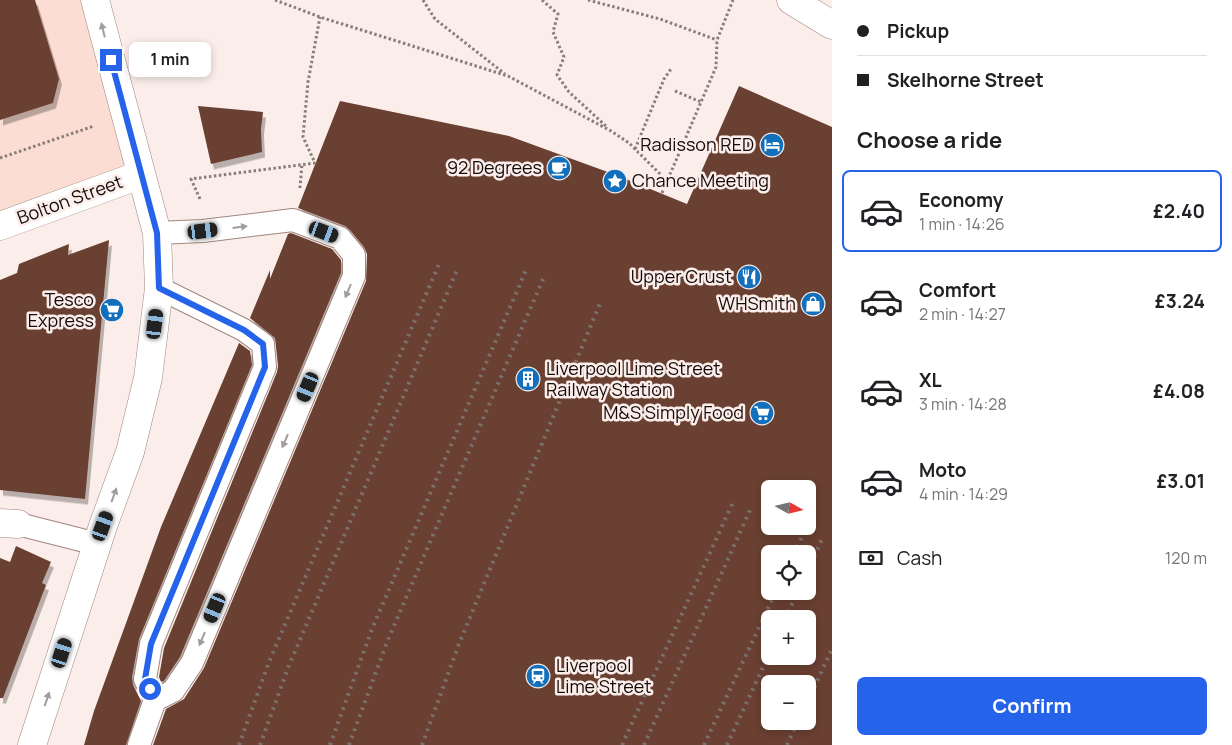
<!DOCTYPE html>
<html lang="en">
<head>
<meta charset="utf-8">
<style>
	body { margin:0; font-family:Manrope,sans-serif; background:#f6f6f6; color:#202124; height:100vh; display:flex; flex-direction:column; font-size:19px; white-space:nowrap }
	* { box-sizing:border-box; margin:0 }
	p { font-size:16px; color:#757577 }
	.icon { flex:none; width:28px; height:28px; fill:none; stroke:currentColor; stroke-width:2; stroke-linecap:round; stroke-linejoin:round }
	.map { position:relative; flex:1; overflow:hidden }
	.side { display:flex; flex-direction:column; background:#fff; width:400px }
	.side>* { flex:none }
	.banner { display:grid; align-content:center; height:110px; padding:0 25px; background:#fff }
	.needle { width:32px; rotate:98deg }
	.fabs { position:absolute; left:761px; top:480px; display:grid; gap:10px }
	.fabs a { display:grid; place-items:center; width:55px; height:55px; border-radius:8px; background:#fff; box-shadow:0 2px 8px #0003; font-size:25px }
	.end { position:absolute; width:22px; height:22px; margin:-11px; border:6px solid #2563eb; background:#fff; box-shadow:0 0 0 2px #fff }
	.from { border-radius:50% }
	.bubble { position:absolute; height:35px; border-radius:8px; background:#fff; box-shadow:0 2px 8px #0003; font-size:16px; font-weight:700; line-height:35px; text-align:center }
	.car { position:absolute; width:15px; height:30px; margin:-15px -8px; border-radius:6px; box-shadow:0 0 4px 1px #0007; background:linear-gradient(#222 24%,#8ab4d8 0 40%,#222 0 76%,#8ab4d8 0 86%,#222 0) }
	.banner b { display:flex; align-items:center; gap:18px; height:48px; font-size:19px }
	.banner b+b { border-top:1px solid #e0e0e0 }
	.banner i { width:12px; height:12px; background:#202124 }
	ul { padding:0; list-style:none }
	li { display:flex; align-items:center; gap:15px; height:82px; margin:0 10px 8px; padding:0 15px; border:2px solid transparent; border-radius:8px }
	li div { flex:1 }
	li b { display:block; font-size:19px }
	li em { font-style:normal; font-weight:700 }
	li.active { border-color:#2563eb }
	li>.icon { width:45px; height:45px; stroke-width:1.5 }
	h2 { padding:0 25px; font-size:22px; line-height:60px }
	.pay { display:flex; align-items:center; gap:12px; height:55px; padding:0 25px; font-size:19px }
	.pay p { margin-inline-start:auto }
	.button { display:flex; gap:10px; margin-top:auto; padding:10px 25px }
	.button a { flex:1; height:58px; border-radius:8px; background:#2563eb; color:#fff; font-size:20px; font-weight:700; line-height:58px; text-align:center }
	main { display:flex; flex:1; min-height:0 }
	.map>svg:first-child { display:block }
	.built { fill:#fcddd3 }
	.building { fill:#6a4032; fill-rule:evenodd; filter:url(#shadow) }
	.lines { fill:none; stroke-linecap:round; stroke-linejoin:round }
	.lane-casing { stroke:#a1867d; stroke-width:24 }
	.street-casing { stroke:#a1867d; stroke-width:29 }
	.secondary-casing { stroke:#a1867d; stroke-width:29 }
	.primary-casing { stroke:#a1867d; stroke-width:29 }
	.path { stroke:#887d7a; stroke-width:3; stroke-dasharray:2.5 2.5; stroke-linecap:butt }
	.lane { stroke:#fff; stroke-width:22 }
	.street { stroke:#fff; stroke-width:28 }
	.secondary { stroke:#fff; stroke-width:28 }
	.primary { stroke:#fff; stroke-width:28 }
	.rail { stroke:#7b706d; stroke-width:4; stroke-dasharray:2.5 5; stroke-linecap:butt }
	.oneway { fill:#a19d9c }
	.route { stroke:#2563eb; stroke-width:6 }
	.labels { text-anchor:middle; stroke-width:5; stroke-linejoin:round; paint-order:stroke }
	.poi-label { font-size:18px; fill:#140b08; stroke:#fbeeea; text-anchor:end }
	.street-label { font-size:18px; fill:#140b08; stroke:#fbeeea }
</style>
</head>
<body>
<main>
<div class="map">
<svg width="832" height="745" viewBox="0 0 832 745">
	<defs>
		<filter id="shadow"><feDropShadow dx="3" dy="5.5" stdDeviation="0" flood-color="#0004"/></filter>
	</defs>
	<rect width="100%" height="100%" fill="#fbeeea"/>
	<!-- built -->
	<path class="built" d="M0,0H105L140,175L0,226Z"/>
	<!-- building -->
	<path class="building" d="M0,0H35L59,79L53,103L0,120Z
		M739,86L832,127V745H153L166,709L184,699L204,668L366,281L367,254L364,247L350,230L345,226L298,208L340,101L509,136L616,175L687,204ZM770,489H808V526H770ZM770,554H808V591H770ZM770,619H808V656H770ZM770,684H808V721H770Z
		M198,106L263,112L261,129L262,152L211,164Z
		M291,233L332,249L341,260V273L180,657L164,681L161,682L159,677L164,648L277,372L278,366L275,338L250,318L270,270V279L288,234Z
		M109,240L85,499L0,490V280L17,273L19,264L69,244L68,255Z
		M239,343L250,351L252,365L139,639L132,677L133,685L141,701L126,745H84L94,711L161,527Z
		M16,546L51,562L42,583L46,585L3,698H0V558L10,562Z"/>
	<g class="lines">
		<!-- lane casing -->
		<g class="lane-casing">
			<path id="lane" d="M18,524L97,544
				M155,700L145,679L151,644L265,367L263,344L244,330L159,288
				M139,745L155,700L173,691L192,663L354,276V255L340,238L293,220L203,231L157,233"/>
		</g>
		<!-- street casing -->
		<g class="street-casing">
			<path id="street" d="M0,226L140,175
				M0,523L18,524"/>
		</g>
		<!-- secondary casing -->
		<g class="secondary-casing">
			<path id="secondary" d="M32,745L103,526L130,452L148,378L159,288L157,233L95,0"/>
		</g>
		<!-- primary casing -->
		<g class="primary-casing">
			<path id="primary" d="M791,0L832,25"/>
		</g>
		<!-- path -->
		<path class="path" d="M275,0L320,17L508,76L611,131L629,143L667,181
			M423,0L435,19L505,74
			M542,0L558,14L553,32L564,57L557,75L569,92L607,127
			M588,0L660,19L717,40
			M675,91L701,102
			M635,149L664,79L671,69
			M0,158L94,126
			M300,188L302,164
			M662,193L716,67L717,40L733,0
			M200,199L191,179L315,163L303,137L308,82L320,17"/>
		<!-- lane -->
		<use href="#lane" class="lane"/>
		<!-- street -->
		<use href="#street" class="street"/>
		<!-- secondary -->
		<use href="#secondary" class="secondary"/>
		<!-- primary -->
		<use href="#primary" class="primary"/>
		<!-- rail -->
		<path class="rail" d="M794,554L805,531
			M808,570L822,539
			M785,619L798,591
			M808,701L832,649
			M239,745L269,662L439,264
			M260,745L288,668L457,270
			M330,745L372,629L526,270
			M349,745L387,642L544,277
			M422,745L459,644L601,301
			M622,745L734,500
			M644,745L751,508
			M704,745L776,591
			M727,745L770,652
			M787,745L798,721"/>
	</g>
	<!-- one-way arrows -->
	<defs><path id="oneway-solid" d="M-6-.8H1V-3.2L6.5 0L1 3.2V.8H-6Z" transform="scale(1.25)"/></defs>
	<g class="oneway">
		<use href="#oneway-solid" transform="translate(103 30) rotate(-104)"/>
		<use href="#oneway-solid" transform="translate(240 227) rotate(-7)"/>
		<use href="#oneway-solid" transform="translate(348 291) rotate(113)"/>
		<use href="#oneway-solid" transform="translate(285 441) rotate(113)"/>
		<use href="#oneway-solid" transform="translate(114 495) rotate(-70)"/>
		<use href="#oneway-solid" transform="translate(202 639) rotate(113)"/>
		<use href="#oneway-solid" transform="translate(47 699) rotate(-72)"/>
	</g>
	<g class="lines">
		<!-- route -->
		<path class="route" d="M111,60L157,233L159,288L244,330L263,344L265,367L151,644L145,679L150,689"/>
	</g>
	<!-- icons -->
	<defs>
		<g id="hotel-disc" transform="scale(1.25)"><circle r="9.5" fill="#116fbc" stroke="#fbeeea"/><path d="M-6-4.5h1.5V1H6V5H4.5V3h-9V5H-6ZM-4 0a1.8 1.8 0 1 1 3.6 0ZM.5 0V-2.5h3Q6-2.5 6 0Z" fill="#fff"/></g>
		<g id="cafe-disc" transform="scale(1.25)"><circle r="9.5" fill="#116fbc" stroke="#fbeeea"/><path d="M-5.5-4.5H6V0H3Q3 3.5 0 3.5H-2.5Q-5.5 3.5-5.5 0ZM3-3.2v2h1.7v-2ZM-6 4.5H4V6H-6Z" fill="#fff"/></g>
		<g id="sight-disc" transform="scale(1.25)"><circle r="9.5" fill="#116fbc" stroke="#fbeeea"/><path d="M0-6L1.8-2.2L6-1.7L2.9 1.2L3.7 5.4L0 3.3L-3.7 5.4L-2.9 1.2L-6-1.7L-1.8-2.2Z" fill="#fff"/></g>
		<g id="restaurant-disc" transform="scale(1.25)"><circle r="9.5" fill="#116fbc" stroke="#fbeeea"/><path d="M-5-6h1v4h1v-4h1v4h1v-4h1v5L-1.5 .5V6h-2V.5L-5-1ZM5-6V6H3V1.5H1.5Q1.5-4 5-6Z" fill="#fff"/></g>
		<g id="shop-disc" transform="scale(1.25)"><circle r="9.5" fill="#116fbc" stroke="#fbeeea"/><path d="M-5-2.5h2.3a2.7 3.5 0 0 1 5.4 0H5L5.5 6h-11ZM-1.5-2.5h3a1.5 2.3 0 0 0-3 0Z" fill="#fff"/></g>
		<g id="supermarket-disc" transform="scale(1.25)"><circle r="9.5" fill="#116fbc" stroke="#fbeeea"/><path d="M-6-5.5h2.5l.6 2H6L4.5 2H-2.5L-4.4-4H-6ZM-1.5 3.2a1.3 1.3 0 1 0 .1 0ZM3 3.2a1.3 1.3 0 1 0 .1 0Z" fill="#fff"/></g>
		<g id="building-disc" transform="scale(1.25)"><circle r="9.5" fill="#116fbc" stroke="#fbeeea"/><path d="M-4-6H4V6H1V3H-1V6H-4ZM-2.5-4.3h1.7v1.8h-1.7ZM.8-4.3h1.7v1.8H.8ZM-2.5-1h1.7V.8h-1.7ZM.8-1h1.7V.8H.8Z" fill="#fff"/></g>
		<g id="station-disc" transform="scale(1.25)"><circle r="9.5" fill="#116fbc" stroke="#fbeeea"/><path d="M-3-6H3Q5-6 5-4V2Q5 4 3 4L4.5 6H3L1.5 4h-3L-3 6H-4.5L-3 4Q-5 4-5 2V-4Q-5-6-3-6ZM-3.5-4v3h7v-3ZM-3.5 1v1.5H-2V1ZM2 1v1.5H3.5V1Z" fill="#fff"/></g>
	</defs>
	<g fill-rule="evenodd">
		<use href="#hotel-disc" x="772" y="145"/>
		<use href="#cafe-disc" x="559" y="168"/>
		<use href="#sight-disc" x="615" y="181"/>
		<use href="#restaurant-disc" x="749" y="277"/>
		<use href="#shop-disc" x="813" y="304"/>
		<use href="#supermarket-disc" x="112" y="310"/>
		<use href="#building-disc" x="528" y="379"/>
		<use href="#supermarket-disc" x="762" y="413"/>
		<use href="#station-disc" x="538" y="676"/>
	</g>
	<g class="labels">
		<!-- poi labels -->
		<g class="poi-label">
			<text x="754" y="151">Radisson RED</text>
			<text x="542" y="174">92 Degrees</text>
			<text x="632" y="187" text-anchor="start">Chance Meeting</text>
			<text x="732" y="283">Upper Crust</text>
			<text x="94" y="306">Tesco<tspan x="94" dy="21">Express</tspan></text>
			<text x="796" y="310">WHSmith</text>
			<text x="546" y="375" text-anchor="start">Liverpool Lime Street<tspan x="546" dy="21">Railway Station</tspan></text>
			<text x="744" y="419">M&amp;S Simply Food</text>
			<text x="556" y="672" text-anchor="start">Liverpool<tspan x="556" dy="21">Lime Street</tspan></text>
		</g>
		<!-- street labels -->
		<g class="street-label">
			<text transform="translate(70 200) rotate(-20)" y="6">Bolton Street</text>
		</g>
	</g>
</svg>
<div class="fabs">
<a><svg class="needle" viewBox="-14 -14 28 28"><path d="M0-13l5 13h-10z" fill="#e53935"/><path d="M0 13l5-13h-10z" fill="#757577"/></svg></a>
<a><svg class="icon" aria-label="locate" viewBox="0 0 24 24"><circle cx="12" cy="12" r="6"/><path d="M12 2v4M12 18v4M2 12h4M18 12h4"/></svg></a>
<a>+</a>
<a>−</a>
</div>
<i class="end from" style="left:150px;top:689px"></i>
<i class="end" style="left:111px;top:60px"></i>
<div class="bubble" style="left:129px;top:42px;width:82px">1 min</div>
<i class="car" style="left:203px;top:231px;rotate:83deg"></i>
<i class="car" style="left:324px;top:232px;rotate:111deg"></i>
<i class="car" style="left:155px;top:324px;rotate:7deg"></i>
<i class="car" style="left:308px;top:387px;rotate:203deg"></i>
<i class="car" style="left:103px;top:526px;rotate:20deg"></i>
<i class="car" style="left:215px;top:608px;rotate:203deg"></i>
<i class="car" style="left:62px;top:653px;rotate:18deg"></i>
</div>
<section class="side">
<div class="banner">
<b><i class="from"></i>Pickup</b>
<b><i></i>Skelhorne Street</b>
</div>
<h2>Choose a ride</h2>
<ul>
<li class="active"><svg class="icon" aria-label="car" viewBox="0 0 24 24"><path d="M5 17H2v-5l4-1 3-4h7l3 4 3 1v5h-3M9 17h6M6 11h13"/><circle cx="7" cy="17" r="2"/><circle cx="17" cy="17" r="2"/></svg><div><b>Economy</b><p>1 min · 14:26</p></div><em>£2.40</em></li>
<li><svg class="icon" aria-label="car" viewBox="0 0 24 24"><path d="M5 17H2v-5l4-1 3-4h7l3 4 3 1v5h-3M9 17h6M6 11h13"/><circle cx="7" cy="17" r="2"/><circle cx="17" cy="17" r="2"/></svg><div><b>Comfort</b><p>2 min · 14:27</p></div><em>£3.24</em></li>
<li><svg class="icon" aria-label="car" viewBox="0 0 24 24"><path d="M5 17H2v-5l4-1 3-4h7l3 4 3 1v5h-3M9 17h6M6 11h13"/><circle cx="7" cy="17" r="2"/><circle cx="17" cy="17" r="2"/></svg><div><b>XL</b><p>3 min · 14:28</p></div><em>£4.08</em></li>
<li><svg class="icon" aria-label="car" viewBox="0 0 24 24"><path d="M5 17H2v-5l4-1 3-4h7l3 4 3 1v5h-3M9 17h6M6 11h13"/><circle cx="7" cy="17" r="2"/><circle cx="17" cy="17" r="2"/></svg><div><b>Moto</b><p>4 min · 14:29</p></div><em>£3.01</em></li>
</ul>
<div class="pay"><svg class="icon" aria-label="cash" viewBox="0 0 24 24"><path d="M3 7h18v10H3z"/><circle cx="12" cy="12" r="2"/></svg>Cash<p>120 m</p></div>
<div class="button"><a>Confirm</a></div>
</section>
</main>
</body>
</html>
